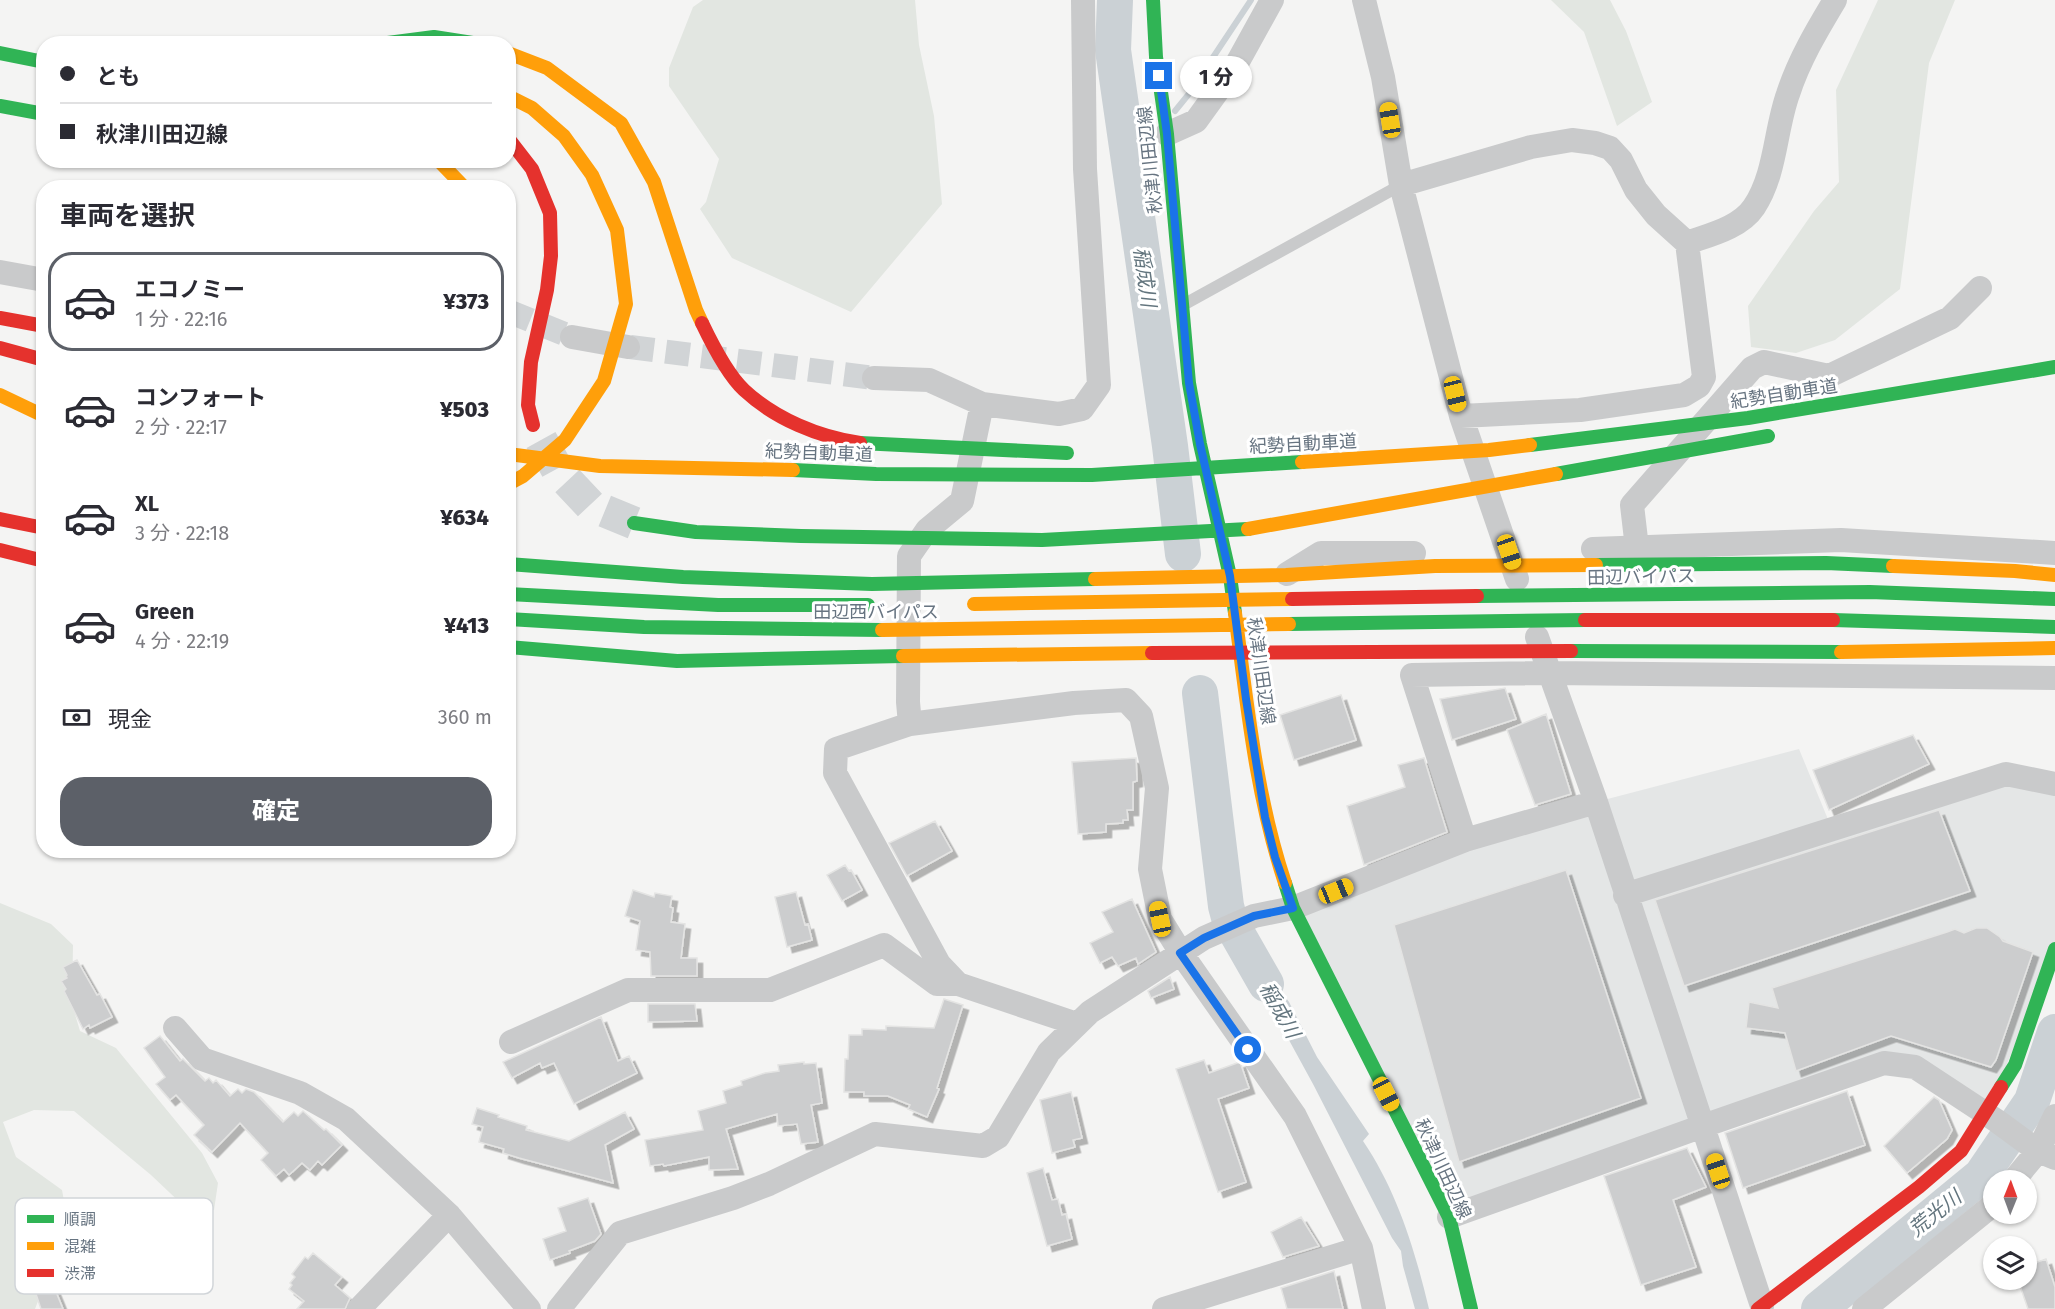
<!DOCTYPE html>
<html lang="ja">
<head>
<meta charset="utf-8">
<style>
	body { margin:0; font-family:"Fira Sans","Noto Sans JP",sans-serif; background:#f2f2f3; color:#2b2b33; height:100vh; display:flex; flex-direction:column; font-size:22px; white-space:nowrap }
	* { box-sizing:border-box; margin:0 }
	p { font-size:20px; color:#7c7c81 }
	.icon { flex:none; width:33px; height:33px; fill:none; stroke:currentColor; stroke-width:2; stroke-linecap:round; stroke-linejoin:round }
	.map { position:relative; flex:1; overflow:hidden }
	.panel { position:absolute; left:36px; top:180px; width:480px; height:678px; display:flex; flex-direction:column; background:#fff; border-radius:24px; box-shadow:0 2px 4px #0004 }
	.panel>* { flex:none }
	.hud { position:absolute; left:36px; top:36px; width:480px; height:132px; border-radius:24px; box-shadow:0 2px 4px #0004; display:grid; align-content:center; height:132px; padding:0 24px; background:#fff }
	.needle { width:39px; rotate:1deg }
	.tools { position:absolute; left:1983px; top:1170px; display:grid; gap:12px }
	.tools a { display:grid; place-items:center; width:54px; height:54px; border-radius:50%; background:#fff; box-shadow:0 2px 4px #0004; font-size:30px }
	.end { position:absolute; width:27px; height:27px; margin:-14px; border:8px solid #1a73e8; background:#fff; box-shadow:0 0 0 3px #fff }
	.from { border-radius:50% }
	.bubble { position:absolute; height:42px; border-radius:21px; background:#fff; box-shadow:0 2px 4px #0004; font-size:20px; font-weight:800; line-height:42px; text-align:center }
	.car { position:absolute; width:18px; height:36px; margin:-18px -9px; border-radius:8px; box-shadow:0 0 4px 2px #0007; background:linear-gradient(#f5c518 24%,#345 0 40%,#f5c518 0 76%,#345 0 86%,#f5c518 0) }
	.hud b { display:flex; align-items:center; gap:21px; height:57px; font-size:22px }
	.hud b+b { border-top:2px solid #e1e1e2 }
	.hud i { width:15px; height:15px; background:#2b2b33 }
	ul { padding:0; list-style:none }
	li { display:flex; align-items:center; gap:18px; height:99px; margin:0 12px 9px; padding:0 12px; border:3px solid transparent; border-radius:24px }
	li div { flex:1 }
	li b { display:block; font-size:22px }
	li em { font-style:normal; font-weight:800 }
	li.current { border-color:#5c6068 }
	li>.icon { width:54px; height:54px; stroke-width:1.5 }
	h2 { padding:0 24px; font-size:27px; line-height:72px }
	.pay { display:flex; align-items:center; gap:15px; height:66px; padding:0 24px; font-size:22px }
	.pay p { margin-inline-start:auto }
	.button { display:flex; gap:12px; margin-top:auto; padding:12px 24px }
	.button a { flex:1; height:69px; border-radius:24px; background:#5c6068; color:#fff; font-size:24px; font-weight:800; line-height:69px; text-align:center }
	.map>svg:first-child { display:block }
	.built { fill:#e4e6e6 }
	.green { fill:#e2e6e1 }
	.water { fill:#cbd1d5 }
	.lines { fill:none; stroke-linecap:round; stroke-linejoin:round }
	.stream { stroke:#cbd1d5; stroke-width:6 }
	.river { stroke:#cbd1d5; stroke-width:36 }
	.building { fill:#cccdce; stroke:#e4e4e3; stroke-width:1.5; filter:url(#shadow) }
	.street-tunnel { stroke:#d1d4d6; stroke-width:24; stroke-dasharray:24 12; stroke-linecap:butt }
	.highway-tunnel { stroke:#d1d4d6; stroke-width:33; stroke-dasharray:33 16; stroke-linecap:butt }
	.lane { stroke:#c9cacb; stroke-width:12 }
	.street { stroke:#c9cacb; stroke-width:24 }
	.fast { stroke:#30b455; stroke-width:14 }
	.slow { stroke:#ff9f0a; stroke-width:14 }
	.jam { stroke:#e5322d; stroke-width:14 }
	.route { stroke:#1a73e8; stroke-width:8 }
	.labels { text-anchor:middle; stroke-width:6; stroke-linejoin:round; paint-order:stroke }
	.street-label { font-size:18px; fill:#677481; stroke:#fff }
	.water-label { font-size:20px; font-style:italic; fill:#63757e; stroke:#fff }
	.key { fill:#fff; stroke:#d1d5d9; stroke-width:1.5 }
	.key-label { font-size:16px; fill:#677481 }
</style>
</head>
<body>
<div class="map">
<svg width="2055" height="1309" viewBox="0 0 2055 1309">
	<defs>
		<filter id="shadow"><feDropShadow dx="5.5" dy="5.5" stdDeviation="0" flood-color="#0004"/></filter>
	</defs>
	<rect width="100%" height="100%" fill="#f4f4f3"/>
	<!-- built -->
	<path class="built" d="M1799,749L1832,829L2006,774L2055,784V949L1986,1114L1884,1063L1449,1217L1293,908L1596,802Z"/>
	<!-- green -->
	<path class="green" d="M703,0H915L919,45L934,116L942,204L851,312L732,258L700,209L706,202L719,159L669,86V68L693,7Z
		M1551,0H1610L1626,31L1652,102L1617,126L1584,32Z
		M1878,0H1955L1929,63L1900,289L1835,340L1796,353L1751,347L1748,306L1814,211L1839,182L1836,90Z
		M0,903L51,924L73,945L72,1004L80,1031L116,1048L202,1153L218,1183L214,1210H188L151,1175L74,1111L34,1110L3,1122L16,1157L62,1190L68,1223L35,1309H0Z"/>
	<!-- water -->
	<path class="water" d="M1245,941L1289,1002L1317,1057L1369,1134L1363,1141C1397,1191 1415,1250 1429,1309H1415L1403,1266L1401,1251L1392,1238L1313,1084L1237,945Z"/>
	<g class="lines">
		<!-- stream -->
		<path class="stream" d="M1175,111L1188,95L1251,0
			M1129,161L1156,132"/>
		<!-- river -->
		<path class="river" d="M1115,0L1113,50L1170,446L1183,554
			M1200,693L1226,906L1230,921L1266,984
			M1819,1309L1981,1176L2032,1101L2055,1032"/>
	</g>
	<!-- building -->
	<path class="building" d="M1505,688L1516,719L1452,740L1440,699Z
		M1341,695L1356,740L1294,760L1280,715Z
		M1546,714L1571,794L1535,805L1507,730Z
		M1913,735L1929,764L1829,810L1813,770Z
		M1136,758L1137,781L1133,782V810H1127L1128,820H1123V823L1106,824V832L1078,834L1072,762Z
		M1424,758L1447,832L1364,865L1347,806L1405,787L1398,765Z
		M1939,810L1970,891L1684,986L1655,900Z
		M935,821L952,851L907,876L889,843Z
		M845,865L849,871L851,870L862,890L842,901L827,875Z
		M1566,870L1641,1098L1459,1162L1394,925Z
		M633,890L654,897L655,893L672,896L670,907L673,908L671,922L685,924L681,958H697V976H651L650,952L636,950L640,921L625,916Z
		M796,892L805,925L808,924L812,940L787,947L775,897Z
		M1132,899L1156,952L1138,964L1136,958L1118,966L1112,957L1100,963L1090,943L1113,932L1102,912Z
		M1976,928H1987L2000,937L2003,941L2033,952L1996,1060L1991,1067L1891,1036L1796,1071L1785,1033L1746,1028L1749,1002L1778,1008L1772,988L1947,932L1955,929L1964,933Z
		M77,960L97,995L100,994L112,1017L90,1028L89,1025L83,1029L64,991L66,989L61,981L67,978L66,976L67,975L63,967Z
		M1170,977L1174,989L1151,998L1148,991Z
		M944,999L963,1005L937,1088L939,1089L927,1117L908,1109L910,1105L888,1096H864V1092H844L845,1059H848L849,1035H862V1029L886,1030V1026L934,1028Z
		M648,1004H695L697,1021L648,1022Z
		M601,1017L618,1061L629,1056L637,1073L574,1104L554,1063L542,1068L540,1063L512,1078L503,1062Z
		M160,1036L180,1061L183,1059L205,1081L209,1078L213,1083L216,1080L230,1096L238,1089L242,1093L246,1089L254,1092L283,1122L294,1112L298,1116L303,1111L324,1130L326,1129L342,1145L322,1165L318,1161L310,1170L302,1163L289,1175L284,1169L276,1176L261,1160L268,1153L240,1123L212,1152L194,1135L204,1125L176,1095L170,1100L156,1084L165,1077L144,1048Z
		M1204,1060L1209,1073L1240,1062L1249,1088L1218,1099L1246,1182L1218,1192L1176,1069Z
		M804,1062V1064L816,1063L822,1103L811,1105L818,1142L801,1144L797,1124L778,1126L777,1114L726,1129L738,1169L709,1170V1157L664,1166L663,1164L650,1166L645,1140L703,1130L698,1111L726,1103L723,1091L742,1085L741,1081L765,1073L779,1071L778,1065Z
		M1847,1091L1865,1145L1743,1188L1725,1133Z
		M1071,1092L1082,1138L1073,1140L1075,1147L1052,1153L1040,1100Z
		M1934,1097L1939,1100L1952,1130L1947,1139L1907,1173L1884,1146Z
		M477,1108L499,1115L498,1117L527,1126L526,1130L569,1141L625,1112L634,1129L605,1145L613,1183L519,1158L503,1153L504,1149L479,1142L483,1127L472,1124Z
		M1687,1148L1706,1187L1673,1200L1696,1267L1641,1285L1604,1176Z
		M1043,1168L1052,1200L1058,1199L1062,1215L1066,1214L1072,1239L1047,1246L1027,1173Z
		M588,1198L601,1234L595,1241L569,1251L570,1253L550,1260L543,1239L566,1231L558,1208Z
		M1301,1217L1319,1246L1283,1257L1271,1232Z
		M313,1253L342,1277L335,1285L350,1298L345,1309H297L304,1301L289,1289L292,1285L290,1283L295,1277L292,1274L305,1257L308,1259Z
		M2046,1259L2055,1287V1309H2028L2018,1280H2026V1266Z
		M1334,1271L1343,1309H1287L1281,1288Z
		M52,1282L63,1309H41L34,1288Z"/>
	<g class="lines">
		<!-- street-tunnel -->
		<path class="street-tunnel" d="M508,311L572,337
			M630,347L874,378"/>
		<!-- highway-tunnel -->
		<path class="highway-tunnel" d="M541,440L558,471L590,505L634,523"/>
		<!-- lane -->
		<path class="lane" d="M1183,305L1401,185"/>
		<!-- street -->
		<path class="street" d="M1364,0L1383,77L1401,185L1461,416L1517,579
			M1167,134L1196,121L1235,67L1272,0
			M1401,185L1531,147L1572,140L1595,143L1610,148L1621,160L1636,190L1656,215L1687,243
			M0,272L44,280
			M572,337L628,347
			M874,378L929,380L982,404L1059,414L1082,409L1099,385L1085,169L1083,0
			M1461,416L1580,410L1684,395L1699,386L1704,377L1687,243C1709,235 1740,228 1754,207C1776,174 1775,130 1788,94C1799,60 1817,30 1835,0
			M1637,548L1632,505L1752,368L1764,362L1829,376L1950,318L1980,288
			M1593,549L1841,540L2055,553
			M1287,574L1321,553H1414
			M1537,637L1596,802L1762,1306
			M910,724L908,702L909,556L927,530L962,501L982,404
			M1465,840L1412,675L1549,673L2055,678
			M1625,895L2006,774L2055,784
			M1077,1024L958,984L939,964L835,773L836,749L910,724L1074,703L1126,700L1141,716L1157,788L1150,869L1160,919L1181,953L1295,1116L1361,1248L1374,1309
			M175,1028L202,1059L300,1093L346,1119L449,1215L529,1309
			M511,1042L628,990H770L884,945L937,984H958
			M2014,1180L2038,1151L2055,1116
			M1449,1217L1703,1126L1884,1063L1915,1067L1997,1121L2038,1151L2055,1158
			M359,1309L449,1215
			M559,1309L620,1233L733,1198L769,1184L875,1134L983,1146L998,1137L1049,1052L1090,1012L1204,938L1254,916L1293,908L1465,840L1596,802
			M1164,1309L1361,1248
			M1864,1309L1994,1204"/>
		<!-- fast -->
		<path class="fast" d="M1153,0L1156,57L1167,134L1189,383L1200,444L1230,576L1235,613
			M380,44L434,37L479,44
			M0,53L44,62
			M0,106L44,114
			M860,443L1067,453
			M1530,445L1748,418L2055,367
			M793,470L876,474L1092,475L1302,462
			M1556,474L1768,436
			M634,523L696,532L801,536L1042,540L1248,529
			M508,564L683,577L872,584L1095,579
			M1596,565L1826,563L1893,566
			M508,594L718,605H868
			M1477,596L1870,592L2055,599
			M508,619L644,627L882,630
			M1833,620L2055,627
			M1289,624L1585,620
			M508,647L677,661L903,656
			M1571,651L1841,652
			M1285,883L1293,908L1449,1217L1471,1309
			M2001,1087L2015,1065L2055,949"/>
		<!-- slow -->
		<path class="slow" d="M508,53L547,68L621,123L654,182L696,310L702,323
			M508,96L532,108L564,136L592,175L617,230L626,304L604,381L565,440L523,476L508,484
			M438,160L465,188
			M0,395L44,416
			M508,454L600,466L793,470
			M1302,462L1489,450L1530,445
			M1248,529L1556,474
			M1893,566L2015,571L2055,575
			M1095,579L1286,575L1435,566L1596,565
			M974,604L1292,599
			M1235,613C1247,704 1256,796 1285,883
			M882,630L1289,624
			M1841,652L2055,648
			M903,656L1152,653"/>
		<!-- jam -->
		<path class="jam" d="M508,138L532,169L550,213L551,256L547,290L531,362L528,405L533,425
			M0,318L44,326
			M702,323C712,344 727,374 744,390C775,419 819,437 860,443
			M0,348L44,360
			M0,519L44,528
			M0,550L44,561
			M1292,599L1477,596
			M1585,620H1833
			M1152,653L1571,651
			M1758,1309L1919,1187L1961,1151L2001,1087"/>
	</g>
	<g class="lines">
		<!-- route -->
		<path class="route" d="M1159,76L1167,134L1189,383L1200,444L1230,576L1246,699L1265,817L1275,857L1293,908L1254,916L1204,938L1180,953L1248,1050"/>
	</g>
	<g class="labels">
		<!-- street labels -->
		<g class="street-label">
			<text transform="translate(1150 160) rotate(-96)" y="6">秋津川田辺線</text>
			<text transform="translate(1784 394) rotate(-9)" y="6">紀勢自動車道</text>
			<text transform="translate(1303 444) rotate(-3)" y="6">紀勢自動車道</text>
			<text transform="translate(819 453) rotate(2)" y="6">紀勢自動車道</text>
			<text transform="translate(1641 577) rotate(-1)" y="6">田辺バイパス</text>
			<text x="876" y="618">田辺西バイパス</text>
			<text transform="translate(1261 671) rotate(82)" y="6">秋津川田辺線</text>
			<text transform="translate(1443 1169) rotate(65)" y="6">秋津川田辺線</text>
		</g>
		<!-- water labels -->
		<g class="water-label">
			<text transform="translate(1145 277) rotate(82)" y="7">稲成川</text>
			<text transform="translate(1280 1010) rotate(61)" y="7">稲成川</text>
			<text transform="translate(1935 1213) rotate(-39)" y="7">荒光川</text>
		</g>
	</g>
	<!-- legend -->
	<rect x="15" y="1198" width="198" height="96" rx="9" class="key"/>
	<rect x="27" y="1215" width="27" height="8" fill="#30b455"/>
	<rect x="27" y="1242" width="27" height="8" fill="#ff9f0a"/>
	<rect x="27" y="1269" width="27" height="8" fill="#e5322d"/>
	<g class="key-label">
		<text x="64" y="1225">順調</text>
		<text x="64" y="1252">混雑</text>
		<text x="64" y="1279">渋滞</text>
	</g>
</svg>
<div class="tools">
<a><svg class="needle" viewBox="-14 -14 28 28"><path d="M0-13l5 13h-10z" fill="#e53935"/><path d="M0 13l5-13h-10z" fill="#7c7c81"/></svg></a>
<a><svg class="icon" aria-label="layers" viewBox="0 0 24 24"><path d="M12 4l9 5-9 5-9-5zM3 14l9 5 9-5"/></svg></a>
</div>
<i class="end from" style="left:1248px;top:1050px"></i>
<i class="end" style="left:1159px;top:76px"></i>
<div class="bubble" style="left:1180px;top:56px;width:72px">1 分</div>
<i class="car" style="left:1390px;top:120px;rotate:351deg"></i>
<i class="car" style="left:1455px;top:394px;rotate:166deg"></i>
<i class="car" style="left:1509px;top:552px;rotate:161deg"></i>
<i class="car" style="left:1336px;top:891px;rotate:68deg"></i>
<i class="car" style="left:1160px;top:919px;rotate:348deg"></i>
<i class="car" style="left:1386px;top:1094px;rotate:153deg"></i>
<i class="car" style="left:1718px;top:1171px;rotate:342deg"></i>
<div class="hud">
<b><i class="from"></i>とも</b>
<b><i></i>秋津川田辺線</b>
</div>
<section class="panel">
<h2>車両を選択</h2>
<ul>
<li class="current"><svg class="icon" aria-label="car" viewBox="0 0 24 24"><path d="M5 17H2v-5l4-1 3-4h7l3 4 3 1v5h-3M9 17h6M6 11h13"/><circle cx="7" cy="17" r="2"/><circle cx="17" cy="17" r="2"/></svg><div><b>エコノミー</b><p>1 分 · 22:16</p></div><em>¥373</em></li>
<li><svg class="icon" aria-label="car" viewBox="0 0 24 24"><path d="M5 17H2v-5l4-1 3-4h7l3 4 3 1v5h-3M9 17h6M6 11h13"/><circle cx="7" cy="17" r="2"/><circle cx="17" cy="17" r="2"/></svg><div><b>コンフォート</b><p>2 分 · 22:17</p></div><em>¥503</em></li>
<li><svg class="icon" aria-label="car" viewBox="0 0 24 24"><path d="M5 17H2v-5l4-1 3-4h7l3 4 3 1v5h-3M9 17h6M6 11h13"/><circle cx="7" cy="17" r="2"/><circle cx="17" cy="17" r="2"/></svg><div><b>XL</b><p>3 分 · 22:18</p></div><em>¥634</em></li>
<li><svg class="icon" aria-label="car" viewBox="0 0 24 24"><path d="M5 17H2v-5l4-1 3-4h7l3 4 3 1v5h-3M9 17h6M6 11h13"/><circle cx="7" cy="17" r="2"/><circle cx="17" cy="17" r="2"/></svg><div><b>Green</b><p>4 分 · 22:19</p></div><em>¥413</em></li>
</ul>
<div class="pay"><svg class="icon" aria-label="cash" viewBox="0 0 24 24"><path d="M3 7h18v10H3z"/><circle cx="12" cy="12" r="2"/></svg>現金<p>360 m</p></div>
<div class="button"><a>確定</a></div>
</section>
</div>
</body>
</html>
